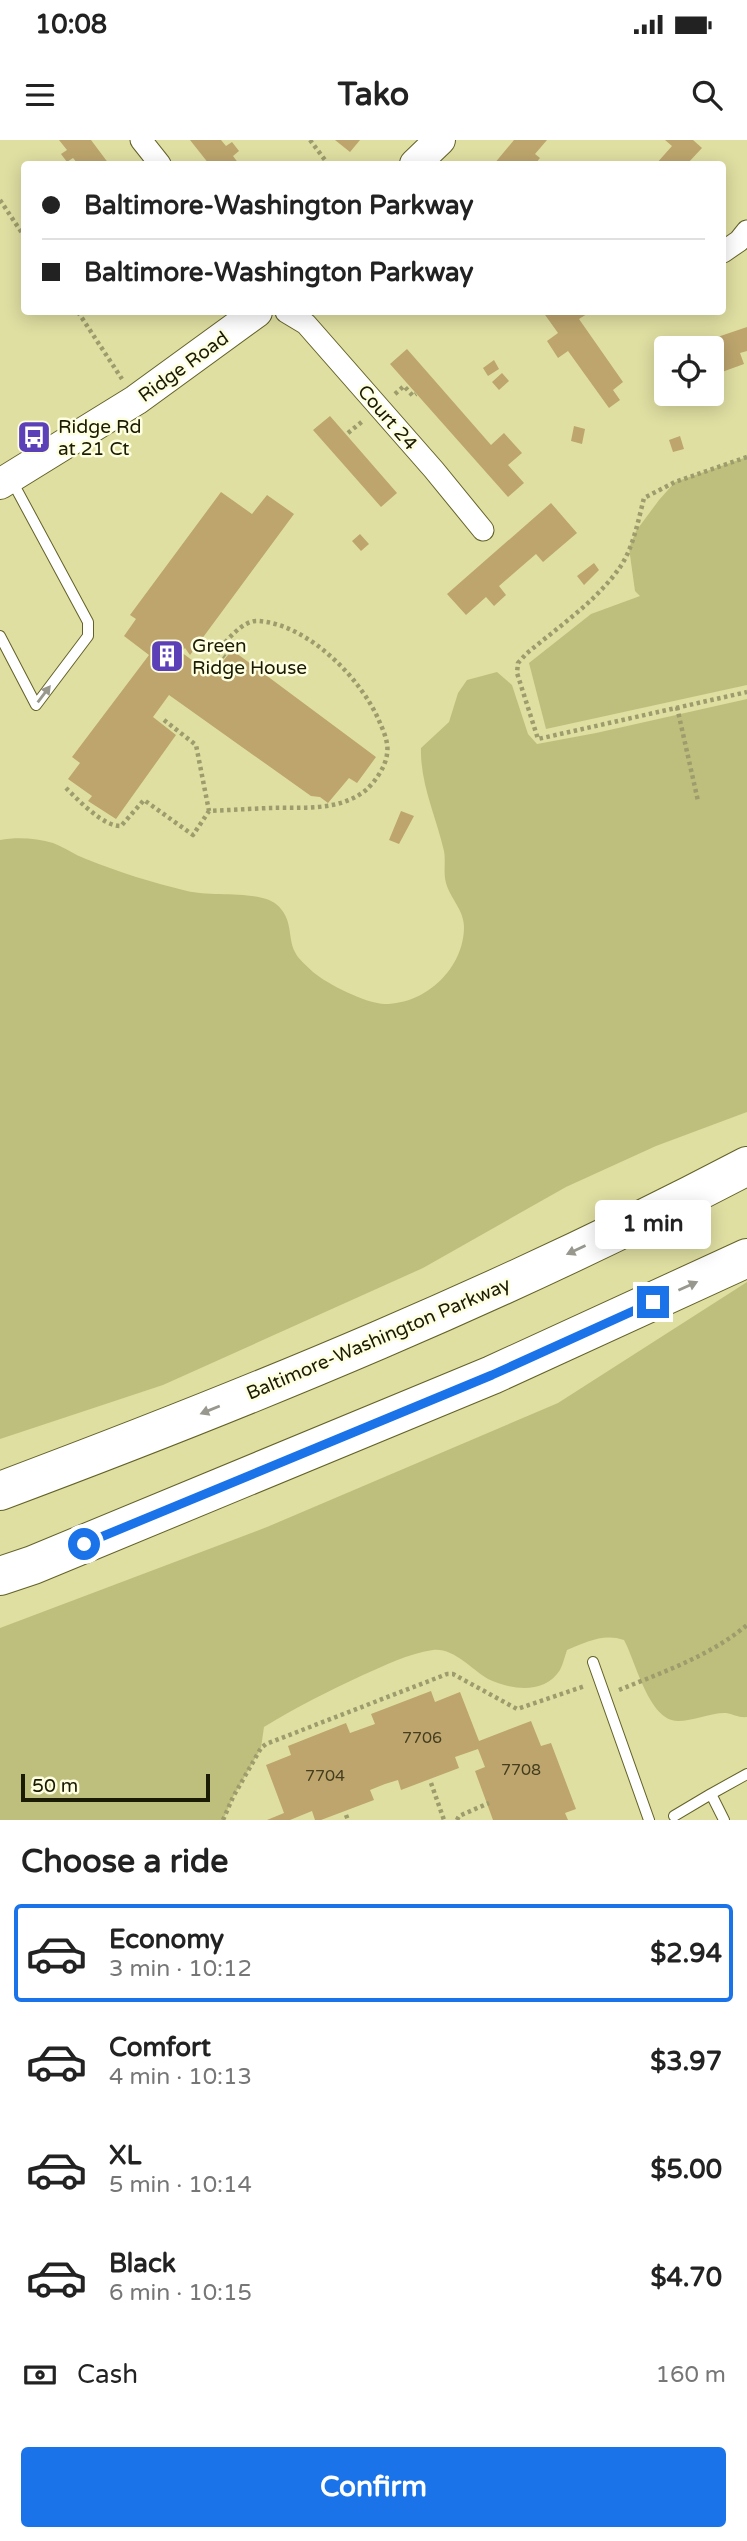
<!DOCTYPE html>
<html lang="en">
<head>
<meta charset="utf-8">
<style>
	body { margin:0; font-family:"Varela Round",sans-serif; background:#f2f2f2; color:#222; height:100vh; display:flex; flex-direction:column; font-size:26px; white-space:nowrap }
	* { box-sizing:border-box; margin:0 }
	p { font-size:23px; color:#767676 }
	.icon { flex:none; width:38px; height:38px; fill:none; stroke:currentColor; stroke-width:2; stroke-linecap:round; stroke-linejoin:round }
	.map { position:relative; height:1680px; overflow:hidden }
	.drawer { display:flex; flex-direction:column; background:#fff; flex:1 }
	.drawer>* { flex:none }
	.top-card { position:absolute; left:21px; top:21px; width:705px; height:154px; border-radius:7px; box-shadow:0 4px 18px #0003; display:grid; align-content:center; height:154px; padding:0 21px; background:#fff }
	.fabs { position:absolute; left:654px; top:196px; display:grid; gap:14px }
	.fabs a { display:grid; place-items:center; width:70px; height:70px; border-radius:7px; background:#fff; box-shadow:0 4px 18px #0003; font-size:35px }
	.scale { position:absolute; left:21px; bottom:18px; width:189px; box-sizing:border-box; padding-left:7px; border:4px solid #1b1a03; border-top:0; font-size:19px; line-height:24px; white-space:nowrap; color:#1b1a03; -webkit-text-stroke:5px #fefee0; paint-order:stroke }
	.end { position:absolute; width:32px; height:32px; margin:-16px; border:9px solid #1a73e8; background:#fff; box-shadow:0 0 0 4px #fff }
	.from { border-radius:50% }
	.bubble { position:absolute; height:49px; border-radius:7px; background:#fff; box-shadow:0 4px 18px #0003; font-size:23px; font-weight:800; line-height:49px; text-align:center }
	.top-card b { display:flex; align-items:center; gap:24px; height:66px; font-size:26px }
	.top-card b+b { border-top:2px solid #e0e0e0 }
	.top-card i { width:18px; height:18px; background:#222 }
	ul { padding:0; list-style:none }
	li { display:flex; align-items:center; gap:21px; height:98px; margin:0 14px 10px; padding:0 7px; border:4px solid transparent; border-radius:7px }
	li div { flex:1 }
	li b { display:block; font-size:26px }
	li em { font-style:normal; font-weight:800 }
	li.selected { border-color:#1a73e8 }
	li>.icon { width:63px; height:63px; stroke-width:1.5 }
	h2 { padding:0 21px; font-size:32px; line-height:84px }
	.pay { display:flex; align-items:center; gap:18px; height:77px; padding:0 21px; font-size:26px }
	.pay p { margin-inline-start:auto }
	.cta { display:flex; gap:14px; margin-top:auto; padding:14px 21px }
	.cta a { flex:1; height:80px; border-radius:7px; background:#1a73e8; color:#fff; font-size:28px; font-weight:800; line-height:80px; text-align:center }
	.status { display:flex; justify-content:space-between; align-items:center; height:49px; padding:0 35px; background:#fff; direction:ltr }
	.status svg { height:19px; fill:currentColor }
	header { display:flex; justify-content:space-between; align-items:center; height:91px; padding:0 21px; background:#fff; font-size:32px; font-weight:800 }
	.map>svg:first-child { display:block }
	.green { fill:#bfbf7d }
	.building { fill:#bda56d }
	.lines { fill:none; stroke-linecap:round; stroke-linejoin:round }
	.lane-casing { stroke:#636127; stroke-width:12 }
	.street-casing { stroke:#636127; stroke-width:23 }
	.secondary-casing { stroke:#636127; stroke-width:32 }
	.highway-casing { stroke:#636127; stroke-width:40 }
	.path { stroke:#9c9c6c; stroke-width:4.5; stroke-dasharray:3.5 3.5; stroke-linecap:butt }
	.lane { stroke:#fff; stroke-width:10 }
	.street { stroke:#fff; stroke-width:21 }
	.secondary { stroke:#fff; stroke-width:30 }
	.highway { stroke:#fff; stroke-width:38 }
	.oneway { fill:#98988e }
	.route { stroke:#1a73e8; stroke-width:9 }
	.labels { text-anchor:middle; stroke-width:5; stroke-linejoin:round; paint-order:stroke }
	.number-label { font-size:16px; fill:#443d1e }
	.street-label { font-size:19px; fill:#1b1a03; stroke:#fefee0 }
	.poi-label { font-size:19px; fill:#1b1a03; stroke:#fefee0; text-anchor:start }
</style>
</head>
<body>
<div class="status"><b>10:08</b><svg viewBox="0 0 49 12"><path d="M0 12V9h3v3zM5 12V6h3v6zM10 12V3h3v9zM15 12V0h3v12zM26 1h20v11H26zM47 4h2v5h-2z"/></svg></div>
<header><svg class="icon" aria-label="menu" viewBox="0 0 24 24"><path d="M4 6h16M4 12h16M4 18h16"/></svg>Tako<svg class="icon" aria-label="search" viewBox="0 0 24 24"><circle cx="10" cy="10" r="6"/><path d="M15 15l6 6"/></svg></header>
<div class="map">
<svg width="747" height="1680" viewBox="0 0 747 1680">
	<rect width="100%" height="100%" fill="#dfdfa2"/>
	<!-- green -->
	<path class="green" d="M747,317V545L546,589L529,523L591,474L640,456L635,451L629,408L636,391L659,360L675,342Z
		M497,532L512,545L528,594L537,604L596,593L747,559V972L656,1006L566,1047L423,1128L163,1245L0,1299V700C16,697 37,698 53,703C64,707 75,715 86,719C118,732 154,743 187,751C211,757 258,750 276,764C294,779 287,797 295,812C298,819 308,827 313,832C327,844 367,864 385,864C426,864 464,828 464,787C464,770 450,758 446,743C443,732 446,722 444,711C436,676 420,644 421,608L449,582L458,553L467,540Z
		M747,1142V1577C739,1578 733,1574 726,1573C714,1572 693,1581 678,1581C649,1581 636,1522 624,1500C604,1493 586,1502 567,1510C565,1516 563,1524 560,1530C544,1555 511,1550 488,1539C471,1529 454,1508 433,1510C407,1514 386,1525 363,1535C329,1551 296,1567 264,1587L261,1608L233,1657L223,1680H0V1488L267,1387L558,1263Z"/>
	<!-- building -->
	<path class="building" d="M59,0H91L109,24H78L73,18L67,22L61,14L67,10Z
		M190,0H221L226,6L232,2L239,11L233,16L239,24H209Z
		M335,0H360L350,12Z
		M514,0H547L535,14L540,18L535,24H494Z
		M665,0H693L702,8L687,24H656L672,6Z
		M543,172H590L579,179L623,242L613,250L620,260L609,268L568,211L558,218L547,201L558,193Z
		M747,187V211L740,213L744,224L722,232L718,221L712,223V208H685Z
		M407,209L491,305L504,293L522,313L508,325L524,343L508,357L390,224Z
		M494,220L499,229L488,236L483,228Z
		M502,233L509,241L499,250L492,242Z
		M330,276L397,353L381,367L313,290Z
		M574,286L585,289L582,304L571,301Z
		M680,296L684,309L673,312L669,300Z
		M221,352L252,374L267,355L294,374L190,515L185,508L181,512L212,535L232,510L376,617L357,643L349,638L328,663L320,657L311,656L169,555L153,577L176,595L116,679L88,661L92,656L68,639L80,623L72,617L149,515L124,496L136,479L130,475Z
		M551,363L577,393L543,422L536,414L499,446L506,455L494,466L486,457L466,475L447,454Z
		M360,394L369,404L361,411L352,401Z
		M594,423L599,430L584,445L577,436Z
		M401,671L414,676L399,704L389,700Z
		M431,1551L435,1562L460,1552L479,1601L531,1581L541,1606L551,1603L576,1669L565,1673L568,1680H493L475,1631L485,1627L478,1609L455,1617L459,1628L401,1650L398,1640L385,1644L370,1650L374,1660L321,1680H315L312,1671L290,1680H267L284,1673L266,1625L291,1615L288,1606L346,1583L350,1593L375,1584L371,1574Z"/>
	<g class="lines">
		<!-- lane casing -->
		<g class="lane-casing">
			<path id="lane" d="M0,496L36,565L88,496V482L12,341
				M593,1522L649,1680
				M674,1676L711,1654
				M724,1680L711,1654L747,1634"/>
		</g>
		<!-- street casing -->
		<g class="street-casing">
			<path id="street" d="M141,0L160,24
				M723,112L739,101L747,91
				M286,172L306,184L434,330L483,390"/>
		</g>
		<!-- secondary casing -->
		<g class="secondary-casing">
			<path id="secondary" d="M415,24L440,0
				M0,344L136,260L257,172"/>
		</g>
		<!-- highway casing -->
		<g class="highway-casing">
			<path id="highway" d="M0,1351C254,1256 507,1152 747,1026
				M0,1436L33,1425L492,1235L747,1118"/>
		</g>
		<!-- path -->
		<path class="path" d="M310,0L328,24
			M120,24H121
			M0,60L24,96
			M78,172L122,239
			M395,254L404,246L413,256L416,254
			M348,293L364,280
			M747,317L675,342L644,358C638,381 633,410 618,430C594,463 557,488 526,514L518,523L517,533L538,599L747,552
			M201,499L225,517
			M677,567L698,661
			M164,580L196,605L209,671
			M66,648C78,660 104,687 121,686L144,660L193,695L209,671C229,670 248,669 268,668C300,667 339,672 366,650C375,642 386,626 387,614C389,604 384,592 380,583C362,539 309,485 259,481C243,479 227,501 217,511
			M619,1550C663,1532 710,1516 747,1485
			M431,1643L444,1680
			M346,1675L348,1680
			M223,1680L233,1657L261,1608L266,1604L447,1534H453L517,1569L585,1546
			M457,1680L459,1676L489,1663"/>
		<!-- lane -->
		<use href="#lane" class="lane"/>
		<!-- street -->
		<use href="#street" class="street"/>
		<!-- secondary -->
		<use href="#secondary" class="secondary"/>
		<!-- highway -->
		<use href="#highway" class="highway"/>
	</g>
	<!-- one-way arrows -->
	<defs><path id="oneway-solid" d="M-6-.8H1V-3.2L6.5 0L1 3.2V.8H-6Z" transform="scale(1.75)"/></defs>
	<g class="oneway">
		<use href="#oneway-solid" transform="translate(44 554) rotate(-53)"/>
		<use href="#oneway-solid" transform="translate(576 1110) rotate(155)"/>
		<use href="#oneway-solid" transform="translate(688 1146) rotate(-24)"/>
		<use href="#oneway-solid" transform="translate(210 1270) rotate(158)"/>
	</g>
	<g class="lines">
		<!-- route -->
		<path class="route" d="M84,1404L492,1235L653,1162"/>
	</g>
	<!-- icons -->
	<defs>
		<g id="bus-square" transform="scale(1.75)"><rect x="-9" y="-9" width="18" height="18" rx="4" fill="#5b40b8" stroke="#fefee0"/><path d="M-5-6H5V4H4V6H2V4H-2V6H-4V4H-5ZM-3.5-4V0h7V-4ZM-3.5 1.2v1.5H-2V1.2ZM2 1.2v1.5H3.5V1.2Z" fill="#fff"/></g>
		<g id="building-square" transform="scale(1.75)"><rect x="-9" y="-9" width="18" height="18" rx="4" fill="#5b40b8" stroke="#fefee0"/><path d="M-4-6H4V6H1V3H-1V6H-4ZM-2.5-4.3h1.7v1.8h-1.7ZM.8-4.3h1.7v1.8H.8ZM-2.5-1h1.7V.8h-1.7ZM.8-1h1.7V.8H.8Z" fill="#fff"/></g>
	</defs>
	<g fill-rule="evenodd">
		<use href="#bus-square" x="34" y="297"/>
		<use href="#building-square" x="167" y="516"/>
	</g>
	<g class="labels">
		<!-- number labels -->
		<g class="number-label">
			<text x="422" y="1603">7706</text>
			<text x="521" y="1635">7708</text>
			<text x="325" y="1641">7704</text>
		</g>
		<!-- street labels -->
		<g class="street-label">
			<text transform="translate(183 226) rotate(-36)" y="7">Ridge Road</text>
			<text transform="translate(388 277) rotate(49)" y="7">Court 24</text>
			<text transform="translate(378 1198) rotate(-23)" y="7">Baltimore-Washington Parkway</text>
		</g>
		<!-- poi labels -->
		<g class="poi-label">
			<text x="58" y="293">Ridge Rd<tspan x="58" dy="22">at 21 Ct</tspan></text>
			<text x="192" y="512">Green<tspan x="192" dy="22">Ridge House</tspan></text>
		</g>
	</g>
</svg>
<div class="fabs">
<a><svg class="icon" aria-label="locate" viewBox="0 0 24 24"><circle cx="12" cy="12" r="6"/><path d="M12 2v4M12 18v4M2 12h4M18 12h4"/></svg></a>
</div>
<div class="scale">50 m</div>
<i class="end from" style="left:84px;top:1404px"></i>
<i class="end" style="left:653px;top:1162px"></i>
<div class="bubble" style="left:595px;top:1060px;width:116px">1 min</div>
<div class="top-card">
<b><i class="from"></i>Baltimore-Washington Parkway</b>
<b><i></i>Baltimore-Washington Parkway</b>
</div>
</div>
<section class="drawer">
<h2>Choose a ride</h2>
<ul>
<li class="selected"><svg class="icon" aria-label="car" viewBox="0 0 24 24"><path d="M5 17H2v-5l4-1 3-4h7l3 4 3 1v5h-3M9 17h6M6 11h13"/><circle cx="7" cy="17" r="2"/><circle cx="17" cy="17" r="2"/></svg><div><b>Economy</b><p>3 min · 10:12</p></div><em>$2.94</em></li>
<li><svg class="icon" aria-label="car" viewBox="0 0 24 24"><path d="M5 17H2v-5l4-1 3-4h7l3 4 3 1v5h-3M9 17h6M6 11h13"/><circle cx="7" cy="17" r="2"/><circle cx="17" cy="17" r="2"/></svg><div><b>Comfort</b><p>4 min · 10:13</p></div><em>$3.97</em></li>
<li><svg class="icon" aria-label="car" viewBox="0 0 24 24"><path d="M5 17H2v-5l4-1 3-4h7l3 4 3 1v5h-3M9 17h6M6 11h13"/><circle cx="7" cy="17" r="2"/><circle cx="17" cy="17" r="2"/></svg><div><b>XL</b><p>5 min · 10:14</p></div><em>$5.00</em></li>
<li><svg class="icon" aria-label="car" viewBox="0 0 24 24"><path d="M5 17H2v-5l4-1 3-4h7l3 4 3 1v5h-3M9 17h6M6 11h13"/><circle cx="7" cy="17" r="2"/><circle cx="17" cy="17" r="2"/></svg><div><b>Black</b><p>6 min · 10:15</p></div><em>$4.70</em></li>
</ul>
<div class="pay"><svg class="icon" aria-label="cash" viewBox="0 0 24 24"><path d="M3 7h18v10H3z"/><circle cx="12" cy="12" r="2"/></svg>Cash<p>160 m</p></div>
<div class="cta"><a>Confirm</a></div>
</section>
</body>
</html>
